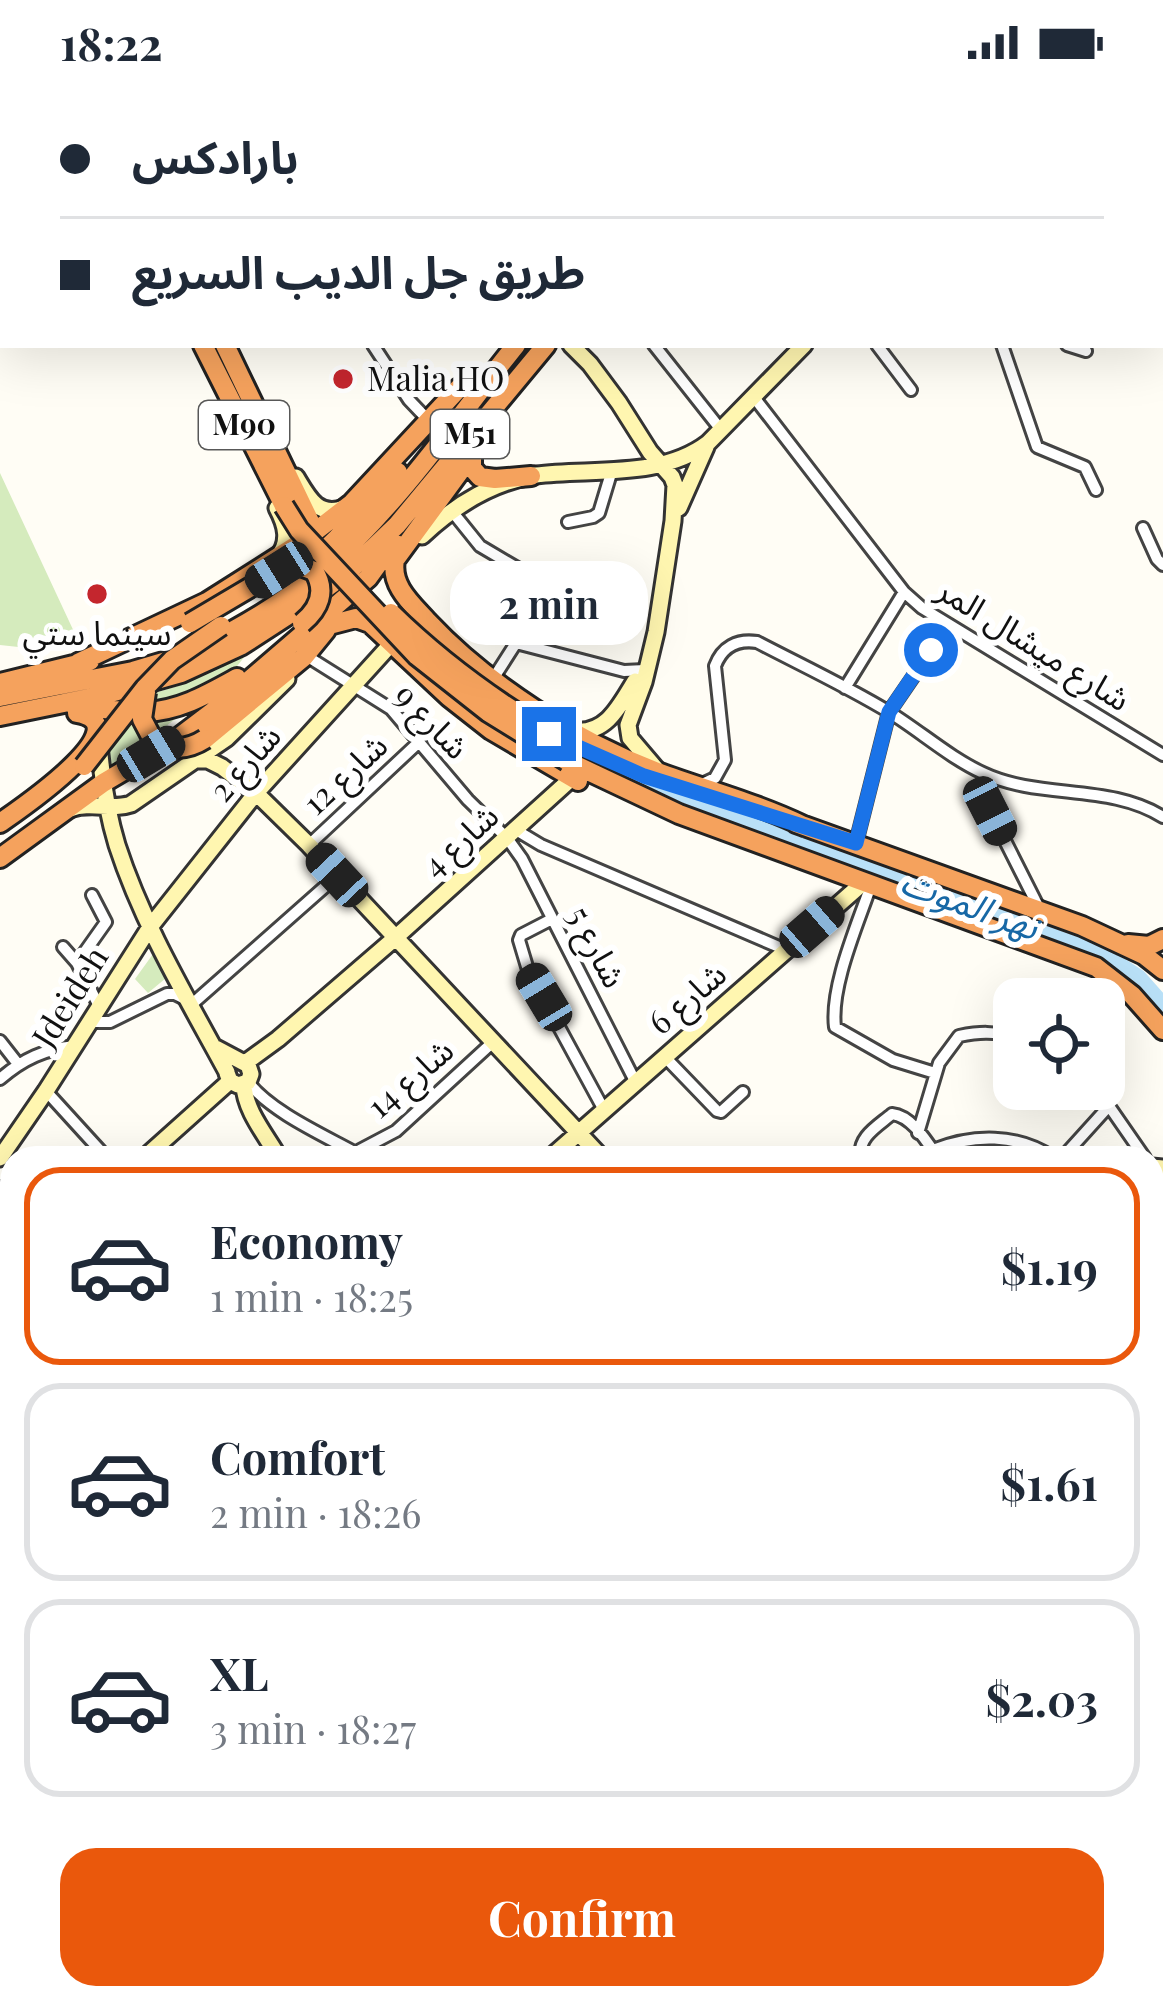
<!DOCTYPE html>
<html lang="en">
<head>
<meta charset="utf-8">
<style>
	body { margin:0; font-family:"Playfair Display","Noto Sans Arabic",serif; background:#f6f6f7; color:#1f2937; height:100vh; display:flex; flex-direction:column; font-size:45px; white-space:nowrap }
	* { box-sizing:border-box; margin:0 }
	p { font-size:39px; color:#747a83 }
	.icon { flex:none; width:66px; height:66px; fill:none; stroke:currentColor; stroke-width:2; stroke-linecap:round; stroke-linejoin:round }
	.map { position:relative; flex:1; overflow:hidden }
	.panel { position:absolute; left:0px; top:1062px; width:1164px; height:864px; display:flex; flex-direction:column; background:#fff; border-radius:36px 36px 0 0; box-shadow:0 12px 48px #0002 }
	.panel>* { flex:none }
	.top-card { position:absolute; left:0px; top:0px; width:1164px; height:264px; box-shadow:0 12px 48px #0002; display:grid; align-content:center; height:264px; padding:0 60px; background:#fff }
	.buttons { position:absolute; left:993px; top:894px; display:grid; gap:24px }
	.buttons a { display:grid; place-items:center; width:132px; height:132px; border-radius:24px; background:#fff; box-shadow:0 12px 48px #0002; font-size:60px }
	.end { position:absolute; width:54px; height:54px; margin:-27px; border:15px solid #1a73e8; background:#fff; box-shadow:0 0 0 6px #fff }
	.from { border-radius:50% }
	.bubble { position:absolute; height:84px; border-radius:36px; background:#fff; box-shadow:0 12px 48px #0002; font-size:39px; font-weight:700; line-height:84px; text-align:center }
	.car { position:absolute; width:36px; height:72px; margin:-36px -18px; border-radius:15px; box-shadow:0 0 9px 3px #0007; background:linear-gradient(#222 24%,#8ab4d8 0 40%,#222 0 76%,#8ab4d8 0 86%,#222 0) }
	.top-card b { display:flex; align-items:center; gap:42px; height:114px; font-size:45px }
	.top-card b+b { border-top:3px solid #e0e1e3 }
	.top-card i { width:30px; height:30px; background:#1f2937 }
	ul { padding:21px 0 0; list-style:none }
	li { display:flex; align-items:center; gap:36px; height:198px; margin:0 24px 18px; padding:0 36px; border:6px solid #e0e1e3; border-radius:36px }
	li div { flex:1 }
	li b { display:block; font-size:45px }
	li em { font-style:normal; font-weight:700 }
	li.active { border-color:#ea580c }
	li>.icon { width:108px; height:108px; stroke-width:1.5 }
	.action { display:flex; gap:24px; margin-top:auto; padding:24px 60px }
	.action a { flex:1; height:138px; border-radius:36px; background:#ea580c; color:#fff; font-size:48px; font-weight:700; line-height:138px; text-align:center }
	.status { display:flex; justify-content:space-between; align-items:center; height:84px; padding:0 60px; background:#fff; direction:ltr }
	.status svg { height:33px; fill:currentColor }
	.map>svg:first-child { display:block }
	.industrial { fill:#eee6ef }
	.green { fill:#d5ebbd }
	.lines { fill:none; stroke-linecap:round; stroke-linejoin:round }
	.river { stroke:#b9e0f7; stroke-width:15 }
	.street-casing { stroke:#444; stroke-width:16 }
	.secondary-casing { stroke:#333; stroke-width:21 }
	.highway-casing { stroke:#222; stroke-width:24 }
	.street { stroke:#fff; stroke-width:10 }
	.secondary { stroke:#fff6b0; stroke-width:15 }
	.highway { stroke:#f5a25d; stroke-width:18 }
	.highway-bridge-casing { stroke:#222; stroke-width:24; stroke-linecap:butt }
	.highway-bridge { stroke:#f5a25d; stroke-width:18 }
	.route { stroke:#1a73e8; stroke-width:15 }
	.poi-dot { fill:#c4262e; stroke:#fff; stroke-width:4.5 }
	.labels { text-anchor:middle; stroke-width:12; stroke-linejoin:round; paint-order:stroke }
	.shield { fill:#fff; stroke:#585858; stroke-width:3 }
	.shield-label { font-size:30px; font-weight:bold; fill:#111 }
	.poi-label { font-size:33px; fill:#111; stroke:#fff; text-anchor:start }
	.street-label { font-size:33px; fill:#111; stroke:#fff }
	.water-label { font-size:36px; font-style:italic; fill:#1768a6; stroke:#fff }
</style>
</head>
<body>
<div class="status"><b>18:22</b><svg viewBox="0 0 49 12"><path d="M0 12V9h3v3zM5 12V6h3v6zM10 12V3h3v9zM15 12V0h3v12zM26 1h20v11H26zM47 4h2v5h-2z"/></svg></div>
<div class="map">
<svg width="1163" height="1926" viewBox="0 0 1163 1926">
	<rect width="100%" height="100%" fill="#fffdf5"/>
	<!-- industrial -->
	<path class="industrial" d="M0,0H321L313,3H3V119L0,120Z"/>
	<!-- green -->
	<path class="green" d="M0,389L76,552L37,565L0,561Z
		M249,567L230,591L178,619L146,618L148,611L178,602Z
		M193,621L124,675L113,681H106L94,630Z
		M153,870L166,894L148,909L135,895Z"/>
	<g class="lines">
		<!-- river -->
		<path class="river" d="M89,0L90,3
			M595,682L1104,870L1139,893L1163,920"/>
		<!-- street casing -->
		<g class="street-casing">
			<path id="street" d="M572,0L575,3
				M1009,0L1013,3
				M1161,110L1163,112
				M373,261L409,316L429,337
				M654,261L718,342
				M877,261L911,306
				M1002,261L1037,363L1085,383L1096,406
				M1067,261L1086,267
				M753,312L904,508L922,524L1163,671
				M451,426L480,462L536,495L522,532
				M568,438L593,433L599,429L612,386
				M1143,444L1157,475L1163,481
				M305,571L391,625L468,716L507,754L522,775L636,999
				M493,595L516,559L624,587L645,586
				M845,604L904,508
				M983,690L990,727L1039,824
				M702,700L715,694L725,676L715,582C722,563 737,555 757,558C801,581 846,602 889,628C920,647 950,674 983,689C1040,716 1109,699 1163,733
				M516,746L541,761L786,866
				M856,759L889,628L948,542
				M309,761L419,658
				M871,801C858,840 830,902 835,943L893,976L935,989
				M552,835L521,851L519,856L528,886L604,1026
				M63,863L77,879L100,924
				M77,879L106,838L92,811
				M191,921L337,792
				M91,938H110L167,910H175L187,916
				M0,957L18,980
				M665,973L717,1027L721,1028L743,1008
				M0,995C23,975 45,965 75,962
				M248,998C270,1027 321,1050 354,1068
				M1090,1005L1109,1022L1145,1074
				M46,1007L107,1074
				M918,1049L939,979L959,952C979,948 995,947 1014,954
				M360,1066L396,1047L493,958
				M933,1066C973,1050 1017,1049 1054,1074
				M861,1074C857,1053 878,1042 892,1030C912,1032 927,1058 938,1074
				M1062,1074L1109,1022
				M0,1103L12,1119
				M1152,1123L1163,1126
				M0,1339L12,1327
				M1152,1373L1163,1377
				M0,1508L12,1515
				M0,1600L12,1608
				M543,1914L552,1926
				M756,1914L761,1926
				M0,1916L12,1901
				M641,1926L652,1914"/>
		</g>
		<!-- secondary casing -->
		<g class="secondary-casing">
			<path id="secondary" d="M434,0L436,3
				M363,3L369,0
				M1098,3L1101,0
				M0,173L3,172
				M571,261L590,280L619,319L650,368L672,393L675,401L673,437L656,548L644,598L628,641L630,654L658,687
				M296,393C308,413 318,434 344,424
				M277,424C286,441 291,458 277,474
				M679,424L706,363
				M422,452C454,422 491,398 536,391C591,384 661,395 708,359L804,261
				M575,647C607,650 620,621 635,597
				M99,660C102,694 107,728 117,761C143,841 187,914 227,988
				M196,676H208L222,683L256,709L309,761L602,1074
				M70,725C91,717 111,727 131,720L227,654L287,595
				M216,964L248,981L251,990L248,998L238,1001L230,997L227,989
				M245,979L278,955L394,855L572,694
				M244,1001C245,1027 266,1051 279,1074
				M0,1074L46,1007L150,843L256,709L392,559
				M144,1074L230,997
				M550,1074L864,798
				M1152,1083L1163,1084
				M0,1275L12,1284
				M0,1370L12,1382
				M1152,1511L1163,1517
				M0,1769L12,1762
				M0,1784L12,1776
				M1152,1861L1163,1857
				M0,1874L12,1888
				M35,1914L46,1926
				M672,1914L684,1926
				M882,1914L888,1926
				M809,1926L821,1914"/>
		</g>
		<!-- highway casing -->
		<g class="highway-casing">
			<path id="highway" d="M332,3L338,0
				M732,3L734,0
				M765,3L768,0
				M0,131L3,130
				M0,162L3,161
				M203,261L284,422
				M225,261L314,446
				M477,347L472,371L395,476C390,502 412,520 428,538C488,602 575,656 657,688C706,706 756,719 804,742
				M472,371V384L480,393L495,395L531,392
				M296,493L336,455L398,388
				M333,540L356,534L370,539L449,613L491,646L578,697
				M202,563C243,542 285,518 321,488C396,424 454,338 516,261
				M78,579L207,518L303,457L352,419L459,304L486,292
				M0,599L90,577
				M0,613L133,587L177,574
				M76,624C99,623 122,628 145,628C179,627 208,610 237,594
				M0,632L103,611L181,589L242,561L296,526L348,488L397,441L546,261
				M205,655L304,573L326,546
				M567,677L679,730L1096,883L1132,911L1163,946
				M0,739C17,727 145,641 77,629
				M796,739L1082,842L1144,871L1163,886
				M0,774L103,699L174,657L211,629L368,494L394,458
				M1128,860L1149,862L1163,855"/>
		</g>
		<!-- street -->
		<use href="#street" class="street"/>
		<!-- secondary -->
		<use href="#secondary" class="secondary"/>
		<!-- highway -->
		<use href="#highway" class="highway"/>
		<!-- highway-bridge casing -->
		<g class="highway-bridge-casing">
			<path id="highway-bridge" d="M284,422L299,446L417,572L488,628L567,677
				M391,529C439,576 492,615 549,649
				M190,539L283,484L301,482L314,487C327,507 319,525 302,539
				M146,608L142,635L153,656C170,667 188,666 205,655
				M84,682L145,604L172,576L221,542"/>
		</g>
		<!-- highway-bridge -->
		<use href="#highway-bridge" class="highway-bridge"/>
	</g>
	<g class="lines">
		<!-- route -->
		<path class="route" d="M549,650L644,692L856,759L889,628L931,566"/>
	</g>
	<!-- markers -->
	<g class="poi-dot">
		<circle cx="343" cy="295" r="12"/>
		<circle cx="97" cy="510" r="12"/>
	</g>
	<g class="labels">
		<!-- shield labels -->
		<g class="shield">
			<rect x="199" y="317" width="90" height="48" rx="9"/>
			<rect x="431" y="326" width="78" height="48" rx="9"/>
		</g>
		<g class="shield-label">
			<text x="244" y="351">M90</text>
			<text x="470" y="360">M51</text>
		</g>
		<!-- poi labels -->
		<g class="poi-label">
			<text x="367" y="307">Malia HO</text>
			<text x="97" y="561" text-anchor="middle">سينما ستي</text>
		</g>
		<!-- street labels -->
		<g class="street-label">
			<text transform="translate(1034 560) rotate(32)" y="12">شارع ميشال المر</text>
			<text transform="translate(432 637) rotate(46)" y="12">شارع 9</text>
			<text transform="translate(245 679) rotate(-49)" y="12">شارع 2</text>
			<text transform="translate(345 690) rotate(-43)" y="12">شارع 12</text>
			<text transform="translate(460 756) rotate(-42)" y="12">شارع 4</text>
			<text transform="translate(597 863) rotate(62)" y="12">شارع 5</text>
			<text transform="translate(70 913) rotate(-58)" y="12">Jdeideh</text>
			<text transform="translate(687 914) rotate(-41)" y="12">شارع 6</text>
			<text transform="translate(410 994) rotate(-41)" y="12">شارع 14</text>
		</g>
		<!-- water labels -->
		<g class="water-label">
			<text transform="translate(970 820) rotate(20)" y="13">نهر الموت</text>
		</g>
	</g>
</svg>
<div class="buttons">
<a><svg class="icon" aria-label="locate" viewBox="0 0 24 24"><circle cx="12" cy="12" r="6"/><path d="M12 2v4M12 18v4M2 12h4M18 12h4"/></svg></a>
</div>
<i class="end from" style="left:931px;top:566px"></i>
<i class="end" style="left:549px;top:650px"></i>
<div class="bubble" style="left:450px;top:477px;width:198px">2 min</div>
<i class="car" style="left:279px;top:486px;rotate:238deg"></i>
<i class="car" style="left:151px;top:670px;rotate:59deg"></i>
<i class="car" style="left:990px;top:727px;rotate:153deg"></i>
<i class="car" style="left:337px;top:791px;rotate:317deg"></i>
<i class="car" style="left:812px;top:843px;rotate:49deg"></i>
<i class="car" style="left:544px;top:913px;rotate:329deg"></i>
<div class="top-card">
<b><i class="from"></i>بارادكس</b>
<b><i></i>طريق جل الديب السريع</b>
</div>
<section class="panel">
<ul>
<li class="active"><svg class="icon" aria-label="car" viewBox="0 0 24 24"><path d="M5 17H2v-5l4-1 3-4h7l3 4 3 1v5h-3M9 17h6M6 11h13"/><circle cx="7" cy="17" r="2"/><circle cx="17" cy="17" r="2"/></svg><div><b>Economy</b><p>1 min · 18:25</p></div><em>$1.19</em></li>
<li><svg class="icon" aria-label="car" viewBox="0 0 24 24"><path d="M5 17H2v-5l4-1 3-4h7l3 4 3 1v5h-3M9 17h6M6 11h13"/><circle cx="7" cy="17" r="2"/><circle cx="17" cy="17" r="2"/></svg><div><b>Comfort</b><p>2 min · 18:26</p></div><em>$1.61</em></li>
<li><svg class="icon" aria-label="car" viewBox="0 0 24 24"><path d="M5 17H2v-5l4-1 3-4h7l3 4 3 1v5h-3M9 17h6M6 11h13"/><circle cx="7" cy="17" r="2"/><circle cx="17" cy="17" r="2"/></svg><div><b>XL</b><p>3 min · 18:27</p></div><em>$2.03</em></li>
</ul>
<div class="action"><a>Confirm</a></div>
</section>
</div>
</body>
</html>
